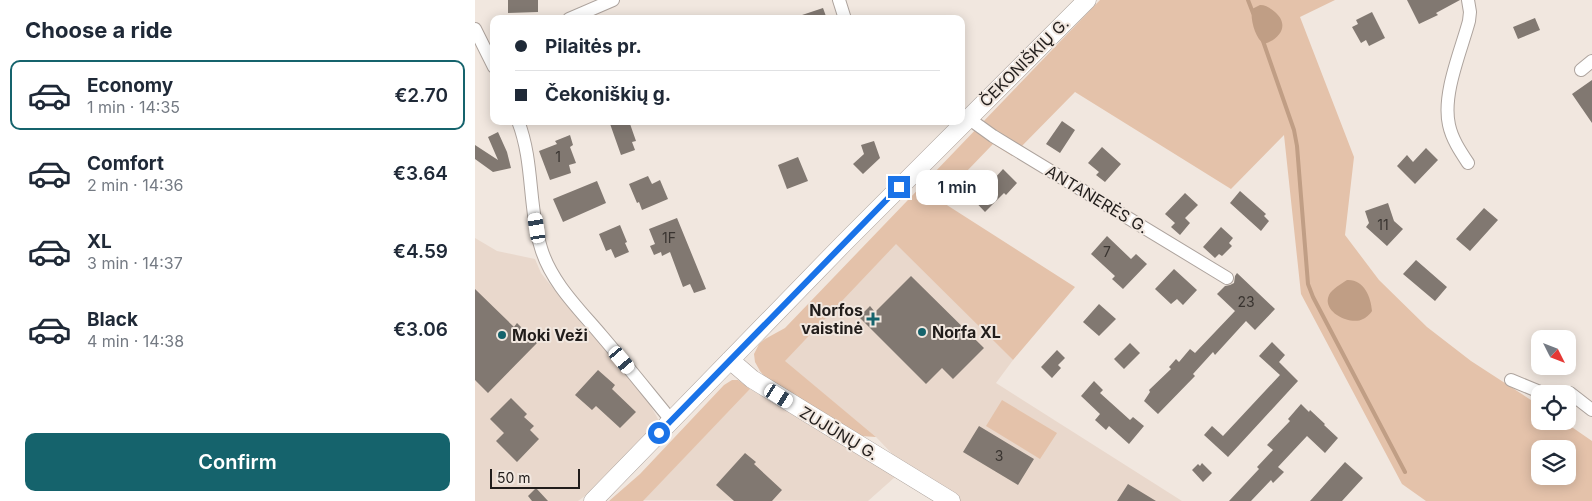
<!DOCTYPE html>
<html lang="en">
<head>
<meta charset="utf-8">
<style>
	body { margin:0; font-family:Inter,sans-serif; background:#f2f2f3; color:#1f2937; height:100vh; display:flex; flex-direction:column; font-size:19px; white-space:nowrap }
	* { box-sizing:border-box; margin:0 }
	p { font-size:16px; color:#747a83 }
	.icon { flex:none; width:28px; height:28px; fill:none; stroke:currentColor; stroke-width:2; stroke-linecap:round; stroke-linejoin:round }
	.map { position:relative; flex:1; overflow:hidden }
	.panel { display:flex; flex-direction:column; background:#fff; width:475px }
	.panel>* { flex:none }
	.top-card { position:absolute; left:15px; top:15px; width:475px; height:110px; border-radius:10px; box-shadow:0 2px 12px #0003; display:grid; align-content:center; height:110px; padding:0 25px; background:#fff }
	.needle { width:32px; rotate:132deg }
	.tools { position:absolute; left:1056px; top:330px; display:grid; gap:10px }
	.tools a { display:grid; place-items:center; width:45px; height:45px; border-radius:10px; background:#fff; box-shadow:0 2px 12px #0003; font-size:25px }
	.scale { position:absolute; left:15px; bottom:12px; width:90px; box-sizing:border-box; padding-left:5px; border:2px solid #211d1b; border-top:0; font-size:14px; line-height:18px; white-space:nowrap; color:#211d1b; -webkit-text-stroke:4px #f1e7df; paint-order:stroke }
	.end { position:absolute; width:22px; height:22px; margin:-11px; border:6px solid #1a73e8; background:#fff; box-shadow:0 0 0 2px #fff }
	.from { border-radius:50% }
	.bubble { position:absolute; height:35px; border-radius:10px; background:#fff; box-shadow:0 2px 12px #0003; font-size:16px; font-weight:600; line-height:35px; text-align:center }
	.car { position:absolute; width:15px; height:30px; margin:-15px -8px; border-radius:6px; box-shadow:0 0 4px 1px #0007; background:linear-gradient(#fff 24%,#345 0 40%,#fff 0 76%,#345 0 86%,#fff 0) }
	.top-card b { display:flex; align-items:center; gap:18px; height:48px; font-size:19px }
	.top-card b+b { border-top:1px solid #e0e1e3 }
	.top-card i { width:12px; height:12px; background:#1f2937 }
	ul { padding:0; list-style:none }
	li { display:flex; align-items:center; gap:15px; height:70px; margin:0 10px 8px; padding:0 15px; border:2px solid transparent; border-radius:10px }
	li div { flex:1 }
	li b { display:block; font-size:19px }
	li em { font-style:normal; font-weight:600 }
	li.on { border-color:#15636c }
	li>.icon { width:45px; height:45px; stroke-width:1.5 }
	h2 { padding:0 25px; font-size:22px; line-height:60px }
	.button { display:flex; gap:10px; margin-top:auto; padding:10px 25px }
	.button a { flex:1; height:58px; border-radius:10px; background:#15636c; color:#fff; font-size:20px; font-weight:600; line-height:58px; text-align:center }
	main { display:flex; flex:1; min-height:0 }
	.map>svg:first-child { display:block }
	.built { fill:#e9d8cc }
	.green { fill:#e4c2aa; fill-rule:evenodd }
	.water { fill:#c09e85 }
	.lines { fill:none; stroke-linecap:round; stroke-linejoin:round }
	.stream { stroke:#c09e85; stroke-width:4 }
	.building { fill:#817871 }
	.minor-casing { stroke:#ada39d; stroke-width:14 }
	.secondary-casing { stroke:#ada39d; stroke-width:19 }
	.minor { stroke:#fff; stroke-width:12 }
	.secondary { stroke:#fff; stroke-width:18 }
	.route { stroke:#1a73e8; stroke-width:6 }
	.poi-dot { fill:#15636c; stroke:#f1e7df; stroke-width:2 }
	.labels { text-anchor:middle; stroke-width:4; stroke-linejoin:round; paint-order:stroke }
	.number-label { font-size:14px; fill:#393430 }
	.street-label { font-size:16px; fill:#211d1b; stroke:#f1e7df }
	.poi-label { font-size:16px; font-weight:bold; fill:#211d1b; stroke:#f1e7df; text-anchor:start }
</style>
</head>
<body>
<main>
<section class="panel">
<h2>Choose a ride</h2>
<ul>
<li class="on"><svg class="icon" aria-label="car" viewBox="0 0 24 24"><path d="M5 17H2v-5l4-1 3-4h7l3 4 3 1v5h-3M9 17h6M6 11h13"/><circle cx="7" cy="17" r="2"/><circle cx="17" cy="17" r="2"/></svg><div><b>Economy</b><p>1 min · 14:35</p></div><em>€2.70</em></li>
<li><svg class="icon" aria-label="car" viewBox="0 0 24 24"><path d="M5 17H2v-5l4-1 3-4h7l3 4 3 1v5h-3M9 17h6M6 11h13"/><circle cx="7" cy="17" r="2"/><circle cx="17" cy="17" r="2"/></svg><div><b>Comfort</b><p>2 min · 14:36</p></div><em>€3.64</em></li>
<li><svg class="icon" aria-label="car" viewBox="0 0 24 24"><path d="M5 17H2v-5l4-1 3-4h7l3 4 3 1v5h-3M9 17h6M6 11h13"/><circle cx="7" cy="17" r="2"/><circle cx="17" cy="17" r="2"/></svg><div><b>XL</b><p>3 min · 14:37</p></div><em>€4.59</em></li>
<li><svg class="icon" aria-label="car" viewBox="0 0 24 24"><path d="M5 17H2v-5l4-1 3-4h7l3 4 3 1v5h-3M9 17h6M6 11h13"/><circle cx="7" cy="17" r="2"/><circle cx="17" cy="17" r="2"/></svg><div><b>Black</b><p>4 min · 14:38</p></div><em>€3.06</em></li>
</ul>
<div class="button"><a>Confirm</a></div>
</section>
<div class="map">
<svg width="1117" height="501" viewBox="0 0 1117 501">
	<rect width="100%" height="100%" fill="#f1e7df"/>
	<!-- built -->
	<path class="built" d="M0,238L22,251L60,259L66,273L73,282L169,394L183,419V424L128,483L103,501H0Z
		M421,243L538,360L521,383L707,501H484L426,463L401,437L309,361Z
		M275,389L420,477L393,501L168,500Z"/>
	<!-- green -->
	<path class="green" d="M625,0H860L825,17L879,157L870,235L904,280L952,327L996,361L1065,406V421H1088L1117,441V501H951L927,484L826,294L809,135L756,189L600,92L537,156L518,144L464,200L600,287L538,360L421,244L310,361L401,437L386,436L291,378L285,371L280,362L279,354L284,344L290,339L310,328ZM1065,449H1092V476H1065Z
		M257,380H263L275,389L168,501H134L165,474L249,385Z
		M527,400L582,433L565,459L511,426Z"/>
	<!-- water -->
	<path class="water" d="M785,5C791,5 795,8 800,12C815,25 805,39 789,44C780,38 775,19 777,9Z
		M872,280C889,279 896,297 897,311C895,314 891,318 888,319C876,326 846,312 854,295C857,289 866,284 872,280Z"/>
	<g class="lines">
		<!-- stream -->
		<path class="stream" d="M773,0L778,13
			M788,41L819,130L822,146L833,284L838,297L930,472"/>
	</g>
	<!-- building -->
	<path class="building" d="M33,0H63V12L33,13Z
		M932,0H985L961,13L963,15L944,24Z
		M348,8L352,19H321V17Z
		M897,12L910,38L894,46L891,40L886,43L877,27L883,24L881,20Z
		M1060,18L1065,30L1043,39L1038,27Z
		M1117,80V123L1097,94Z
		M134,121H154L161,141L157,142L160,150L146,155Z
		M587,121L600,130L585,153L571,144Z
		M23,132L32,152L36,168L18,172L0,159V145L23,160L13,137Z
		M95,135L98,145L95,147L101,163L94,165L96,173L75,180L64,151L82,144L80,141Z
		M399,141L405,158L388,174L378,164L389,154L386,145Z
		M627,147L646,164L630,182L621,175L624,172L613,163Z
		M951,148L963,160L940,184L922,166L932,155L938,162Z
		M323,157L333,181L312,189L303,165Z
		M528,169L542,183L531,195L529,193L510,212L493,194L514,173L520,178Z
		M173,176L177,184L185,180L193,199L167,210L164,202L162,203L154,184Z
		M122,181L131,203L88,222L78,199Z
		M765,191L791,214L789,216L794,221L786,231L755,203Z
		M710,193L723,205L710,218L715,223L705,235L696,227L700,223L690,214Z
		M913,203L919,221L928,229L912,246L891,227L894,223L890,211Z
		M1009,208L1023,220L995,251L981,239Z
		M202,218L231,289L219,293L215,284L208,287L195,252L187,256L186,252L179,255L175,246L180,244L174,229Z
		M145,225L152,242L150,243L154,252L140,258L136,249L131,251L124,234Z
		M746,227L758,238L754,243L757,246L747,256L744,254L740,258L728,247Z
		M632,236L656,259L661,254L672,264L648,289L637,279L640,276L616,254Z
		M941,260L972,287L960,301L928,274Z
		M699,269L722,290L708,305L702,299L696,304L680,289Z
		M762,273L800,309L780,330L771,321L740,355L738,352L718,374L720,376L683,414L669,401L675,392L674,390L696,369L694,367L701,359L704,362L715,349L720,353L760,311L742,294L750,286L755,285L759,283L760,276Z
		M436,276L509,348L478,379L467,368L451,384L384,317L395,306L400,312Z
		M0,289L39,327L42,323L62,343L13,393L0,380Z
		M624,304L641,319L624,336L608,322Z
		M797,342L810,355L804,362L823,381L753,457L729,435L737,426L748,436L805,375L784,356Z
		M655,343L665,353L649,369L639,359Z
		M582,350L590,358L583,365L586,368L577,378L566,367Z
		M123,370L140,385L137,389L161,412L145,428L121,406L117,410L100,395Z
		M619,381L628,390L625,393L655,420L658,417L669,426L654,444L634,426L631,430L620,420L625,414L606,396Z
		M36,398L52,414L49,417L59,426L55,430L64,439L42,462L21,441L29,433L15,419Z
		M826,404L834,412L835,410L850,424L849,425L863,438L850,453L832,436L803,467L809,472L798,483L796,480L776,501H754L784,469L782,467L798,450L792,445L815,421L813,419Z
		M504,426L559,459L543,485L488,452Z
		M270,453L281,462L279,464L307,490L297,501H259L241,485Z
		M870,462L888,478L867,501H835Z
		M727,463L737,473L728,482L717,470L723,464L725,466Z
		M653,484L681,501H642Z
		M61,488L73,501H57L53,496Z"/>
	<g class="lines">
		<!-- minor casing -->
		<g class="minor-casing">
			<path id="minor" d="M364,0L370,19
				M993,0L995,12L994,21C986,51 967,94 974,125C977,139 985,151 993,163
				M94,19L138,0
				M0,29L19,67
				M1106,70L1117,61
				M493,118L518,136L752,278
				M43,121C59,162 53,206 66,248C76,282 104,309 126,335C150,363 173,392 196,420
				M1036,380L1065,392L1095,393L1117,410"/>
		</g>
		<!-- secondary casing -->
		<g class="secondary-casing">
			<path id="secondary" d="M255,360L277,379L476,501
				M118,501L369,243L612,0"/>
		</g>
		<!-- minor -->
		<use href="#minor" class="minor"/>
		<!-- secondary -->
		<use href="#secondary" class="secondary"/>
	</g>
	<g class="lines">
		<!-- route -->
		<path class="route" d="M184,433L424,187"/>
	</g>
	<!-- markers -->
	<g class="poi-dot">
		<path d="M395.5 311.5h5v5h5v5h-5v5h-5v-5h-5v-5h5z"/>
		<circle cx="447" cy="332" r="5"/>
		<circle cx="27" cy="335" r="5"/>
	</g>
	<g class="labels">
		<!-- number labels -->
		<g class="number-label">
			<text x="83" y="162">1</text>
			<text x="908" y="230">11</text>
			<text x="194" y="243">1F</text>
			<text x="632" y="257">7</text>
			<text x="771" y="307">23</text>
			<text x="524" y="461">3</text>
		</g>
		<!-- street labels -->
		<g class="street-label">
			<text transform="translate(549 62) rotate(-45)" y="6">ČEKONIŠKIŲ G.</text>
			<text transform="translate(622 199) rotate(31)" y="6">ANTANERĖS G.</text>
			<text transform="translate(364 433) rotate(31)" y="6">ZUJŪNŲ G.</text>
		</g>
		<!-- poi labels -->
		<g class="poi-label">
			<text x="388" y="316" text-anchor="end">Norfos<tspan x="388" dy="18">vaistinė</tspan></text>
			<text x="457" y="338">Norfa XL</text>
			<text x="37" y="341">Moki Veži</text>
		</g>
	</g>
</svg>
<div class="tools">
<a><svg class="needle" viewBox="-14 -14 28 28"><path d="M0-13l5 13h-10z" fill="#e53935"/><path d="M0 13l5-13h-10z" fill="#747a83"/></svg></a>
<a><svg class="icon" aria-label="locate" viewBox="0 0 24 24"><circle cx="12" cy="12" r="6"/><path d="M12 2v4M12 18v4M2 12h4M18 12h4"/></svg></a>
<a><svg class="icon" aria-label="layers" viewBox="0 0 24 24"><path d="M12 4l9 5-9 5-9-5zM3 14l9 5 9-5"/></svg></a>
</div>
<div class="scale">50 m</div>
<i class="end from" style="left:184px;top:433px"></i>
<i class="end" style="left:424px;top:187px"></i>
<div class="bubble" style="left:441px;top:170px;width:82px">1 min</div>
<i class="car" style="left:62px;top:228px;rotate:351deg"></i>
<i class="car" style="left:147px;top:360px;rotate:140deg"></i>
<i class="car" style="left:304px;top:396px;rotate:122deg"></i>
<div class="top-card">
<b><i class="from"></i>Pilaitės pr.</b>
<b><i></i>Čekoniškių g.</b>
</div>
</div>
</main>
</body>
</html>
